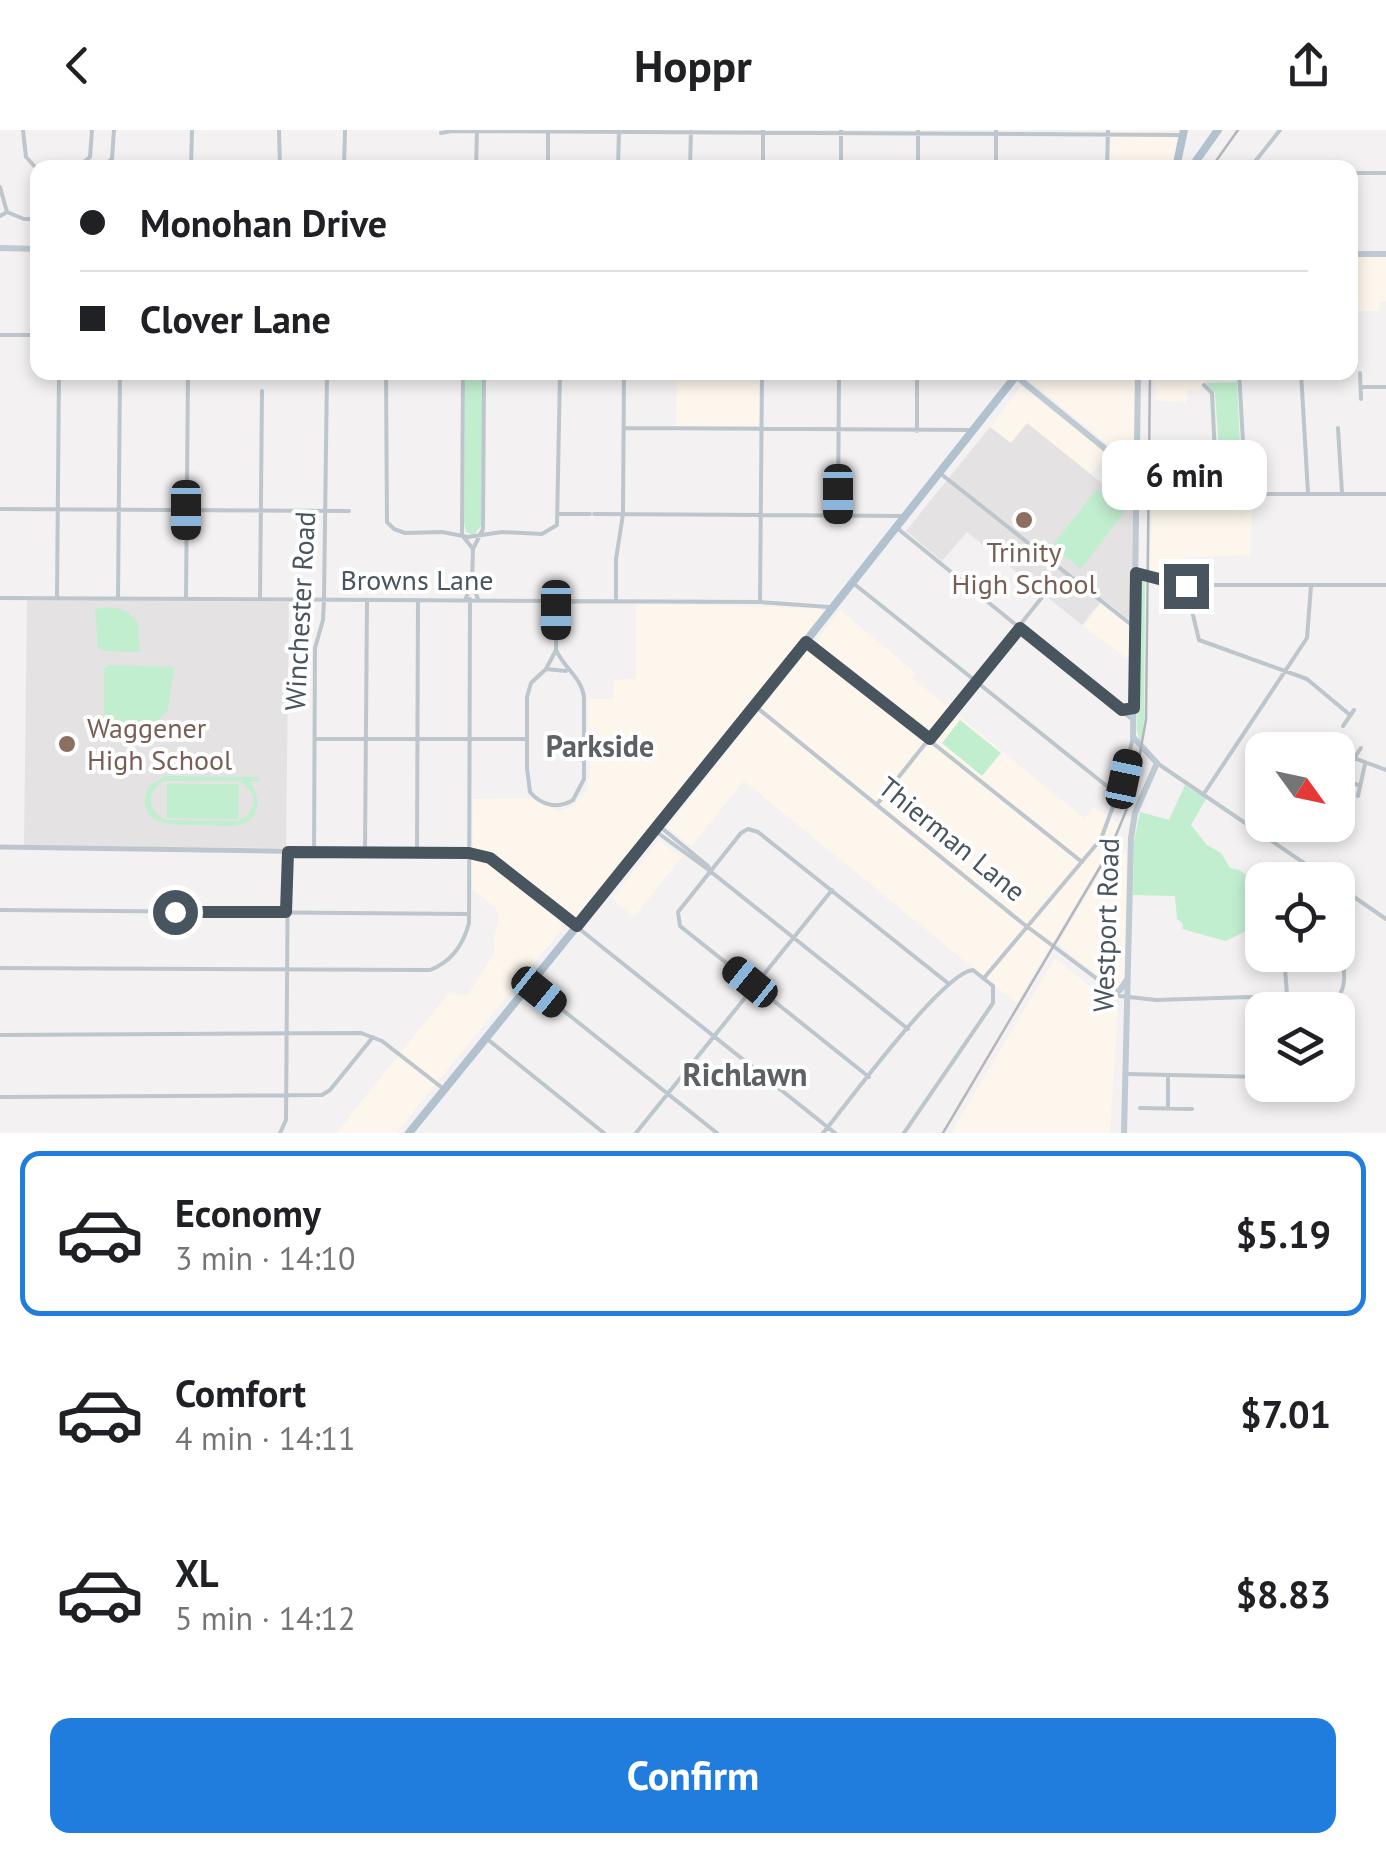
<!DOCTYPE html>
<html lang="en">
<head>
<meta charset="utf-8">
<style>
	body { margin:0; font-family:"PT Sans",sans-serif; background:#f6f6f6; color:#202124; height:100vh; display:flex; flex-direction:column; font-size:38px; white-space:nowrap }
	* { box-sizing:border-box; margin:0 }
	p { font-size:32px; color:#757577 }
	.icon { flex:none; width:55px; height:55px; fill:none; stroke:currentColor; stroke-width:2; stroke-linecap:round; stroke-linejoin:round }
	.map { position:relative; height:1003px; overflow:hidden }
	.side { display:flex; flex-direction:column; background:#fff; flex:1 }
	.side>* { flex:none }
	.guide { position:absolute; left:30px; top:30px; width:1328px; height:220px; border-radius:20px; box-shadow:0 5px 15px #0003; display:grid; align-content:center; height:220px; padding:0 50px; background:#fff }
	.needle { width:65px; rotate:123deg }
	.buttons { position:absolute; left:1245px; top:602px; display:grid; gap:20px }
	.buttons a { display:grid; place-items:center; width:110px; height:110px; border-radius:20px; background:#fff; box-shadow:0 5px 15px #0003; font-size:50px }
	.end { position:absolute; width:45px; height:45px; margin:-22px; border:12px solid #49555e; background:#fff; box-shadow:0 0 0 5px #fff }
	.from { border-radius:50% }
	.bubble { position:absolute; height:70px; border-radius:20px; background:#fff; box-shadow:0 5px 15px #0003; font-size:32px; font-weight:600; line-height:70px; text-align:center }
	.car { position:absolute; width:30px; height:60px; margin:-30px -15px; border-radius:12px; box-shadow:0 0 8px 2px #0007; background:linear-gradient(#222 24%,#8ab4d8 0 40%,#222 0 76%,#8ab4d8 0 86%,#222 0) }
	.guide b { display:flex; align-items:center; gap:35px; height:95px; font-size:38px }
	.guide b+b { border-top:2px solid #e0e0e0 }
	.guide i { width:25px; height:25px; background:#202124 }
	ul { padding:18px 0 0; list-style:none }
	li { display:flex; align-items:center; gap:30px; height:165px; margin:0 20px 15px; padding:0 30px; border:5px solid transparent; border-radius:20px }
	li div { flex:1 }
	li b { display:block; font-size:38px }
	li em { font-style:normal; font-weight:600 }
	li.on { border-color:#207ddd }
	li>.icon { width:90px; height:90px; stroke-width:1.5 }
	.cta { display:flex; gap:20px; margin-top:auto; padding:20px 50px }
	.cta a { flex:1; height:115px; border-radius:20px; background:#207ddd; color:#fff; font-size:40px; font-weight:600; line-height:115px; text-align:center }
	header { display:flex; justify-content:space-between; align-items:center; height:130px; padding:0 50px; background:#fff; font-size:45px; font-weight:600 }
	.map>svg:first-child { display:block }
	.commercial { fill:#fcf6ec }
	.education { fill:#e4e2e3 }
	.green { fill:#c2eed0; fill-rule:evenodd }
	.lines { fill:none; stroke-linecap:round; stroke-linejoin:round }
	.minor { stroke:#bdc6cd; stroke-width:4 }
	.tertiary { stroke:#bdc6cd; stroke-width:5 }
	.secondary { stroke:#bfcad3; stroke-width:6 }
	.primary { stroke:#b2c1ce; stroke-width:8 }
	.rail { stroke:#b3b6bb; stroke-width:2.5 }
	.route { stroke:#49555e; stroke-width:12 }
	.education-dot { fill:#8d6e63; stroke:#fff; stroke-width:4 }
	.labels { text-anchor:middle; stroke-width:8; stroke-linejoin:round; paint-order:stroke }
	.education-label { font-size:28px; fill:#785e54; stroke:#fff }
	.street-label { font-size:28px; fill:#49555e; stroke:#fff }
	.neighbourhood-label { font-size:30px; font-weight:bold; fill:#5d6165; stroke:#fff }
	.quarter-label { font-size:32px; font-weight:bold; fill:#5d6165; stroke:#fff }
</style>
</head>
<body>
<header><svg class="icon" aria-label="back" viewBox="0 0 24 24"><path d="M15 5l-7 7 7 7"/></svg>Hoppr<svg class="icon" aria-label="share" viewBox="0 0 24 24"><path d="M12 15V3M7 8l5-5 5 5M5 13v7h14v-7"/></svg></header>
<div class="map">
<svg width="1386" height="1003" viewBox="0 0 1386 1003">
	<rect width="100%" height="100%" fill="#f3f1f1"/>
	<!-- commercial -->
	<path class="commercial" d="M1111,0H1179L1154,2V7L1177,8L1173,37L1109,38Z
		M1350,127H1386V171L1380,172L1379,181H1350Z
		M677,243H760V293L757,296H676Z
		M1033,243H1135L1133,335L1030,251Z
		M1155,243H1206V253L1199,261L1188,260L1186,273L1155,270Z
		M1021,256L1108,323L1091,344L1028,294L1011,314L990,297Z
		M1153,367H1252L1251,425L1185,427L1186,452L1170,451L1150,442Z
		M636,474L819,478L824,481L575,788L538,760L532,765L559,789L562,799L396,1003H336L448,864L468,865L495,822L493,812L499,787L496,778L472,759L473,669L530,668L558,681L573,676L586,661L590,640L588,569H613L614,550L636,549Z
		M1101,474L1132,498L1130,531L1083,496Z
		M840,480L916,543L912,548L1084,688L1094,677L1119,694L1097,739L1016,873L744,651L691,716L667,697Z
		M659,710L681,728L634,787L612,769Z
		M1127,723L1124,851L1119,857L1114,858L1058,814L1110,725Z
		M1055,828L1118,879L1110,1003H951Z"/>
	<!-- education -->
	<path class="education" d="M1027,293L1134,379L1132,488H1127L1103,469L1082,495L967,402L942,431L906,401L990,297L1011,313Z
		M27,469L289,472L286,718L24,716Z"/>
	<!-- green -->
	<path class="green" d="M465,243H483L481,396L474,405L466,402L464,392Z
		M1237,252L1241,335L1220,336L1215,263L1206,253Z
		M1097,359L1125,381L1081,439L1052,416Z
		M1141,448L1145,449L1144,589L1141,615L1137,600Z
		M112,477L127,481L138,493L140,522L103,521L98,517L95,479Z
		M108,535L174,537L168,580L148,601C128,602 117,603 104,587V539Z
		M960,590L1001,623L982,646L942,613Z
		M165,646L259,647V651L249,652C262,666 261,691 238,695C226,698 210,695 198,695C172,695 132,695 149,656ZM163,651H240L253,664C255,677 250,687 237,691L166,690C147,681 146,663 163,651Z
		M167,654H239L238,689L167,688Z
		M1185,655L1206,669L1191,695L1207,715L1221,723L1230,738L1240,740L1255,752L1246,801L1226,811L1182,799L1183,794L1177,789L1175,766L1133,765L1134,711L1140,682L1169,690Z"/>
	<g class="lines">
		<!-- minor -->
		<path class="minor" d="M23,0L26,27L38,40
			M279,0L280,38
			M548,0V38
			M763,0V38
			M918,0V38
			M441,3L452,1L1180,5
			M77,38L90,27L92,0
			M100,38L112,29L114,0
			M191,38L192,0
			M344,38L345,0
			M476,38L477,0
			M618,38L619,0
			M690,38L691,0
			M841,38V0
			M996,38V0
			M1107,38L1108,0
			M1250,38L1280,0
			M1350,43H1386
			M0,57L7,82
			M0,86L7,82L24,89H38
			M0,205H38
			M386,242L387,392L394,399L405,403L442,402L468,407L502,402L542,404L557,395L560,242
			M463,242L462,405L473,419
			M1239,242L1246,364
			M1301,242L1308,363
			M1360,243L1361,269
			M1204,255L1212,263L1217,364
			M1361,257H1386
			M624,298L972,300
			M1338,298L1342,363
			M917,301V242
			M941,344L1133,496
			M1137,364H1386
			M0,379L349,381
			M558,384H590
			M594,384L904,386
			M838,386L839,242
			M897,398L1134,591
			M1136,443L1178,455H1386
			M472,453L478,469
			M853,453L1118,665
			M1186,456L1199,510L1307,549L1350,585
			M0,468L760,472L829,477
			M57,468L59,242
			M118,468L120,242
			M186,468L188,242
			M466,468L472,453L473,419L483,399L484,242
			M260,469L262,261
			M616,471V429L623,384L624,242
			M760,472L762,242
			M806,512L1082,732
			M556,520C564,538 582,548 584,567V649L573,670C558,679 542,676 530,662L527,638V567L531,553L546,539L556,520L557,472
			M546,539L566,541
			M755,576L1021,792L1120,866L1156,870L1249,867L1331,868L1340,864C1346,854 1344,841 1343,830L1338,826L1336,832L1344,841
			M1343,596L1354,580
			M317,609H527
			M1354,628L1386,640
			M1157,633L1329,750
			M1338,646L1360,656
			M1341,648L1361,618
			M1203,665L1307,508L1311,456
			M1358,666L1365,634
			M878,673L1043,466
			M654,700L710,741L708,736L658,695
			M365,720L367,470
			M314,722L315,518L323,490L324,469L327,242
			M417,723L418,470
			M710,741L908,899
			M1296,750L1305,734
			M1338,756L1386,789
			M0,780L469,784
			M577,797L835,1003
			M1284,825L1287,865
			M0,838L430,840C451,832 463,816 469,793L470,469
			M984,848L1101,709L1123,649L1133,607
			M530,854L717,1003
			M0,905L361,903L382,911L445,960
			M486,908L604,1003
			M1126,944L1262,947
			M869,947L680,796L678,782L741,703L748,699L758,702L949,854
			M0,967L322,965L330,960L373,907
			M1140,978L1192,979
			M1168,978V945
			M280,1003L286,990L288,722
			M636,1003L832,760
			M823,1003C847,974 943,842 973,840L993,856V873L904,1003"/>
		<!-- tertiary -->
		<path class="tertiary" d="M0,717L481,724L490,728L577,797"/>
		<!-- secondary -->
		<path class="secondary" d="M0,118L38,119
			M1350,124H1386
			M1011,242L1136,344
			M1112,862L1120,860L1126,851
			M1124,1003L1131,708L1135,683L1157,633L1133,607L1138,242"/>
		<!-- primary -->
		<path class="primary" d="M1176,38L1184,0
			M1191,38L1218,0
			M409,1003L712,630L1019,242"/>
		<!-- rail -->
		<path class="rail" d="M1211,38L1238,0
			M943,1003L1109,722L1133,664L1146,589L1150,242"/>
	</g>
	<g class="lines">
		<!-- route -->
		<path class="route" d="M175,782H286L288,722L469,723L490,728L577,796L806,512L930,609L1020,498L1122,580L1134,578L1136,443L1186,456"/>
	</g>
	<!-- markers -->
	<g class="education-dot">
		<circle cx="1024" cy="390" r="10"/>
		<circle cx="67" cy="614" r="10"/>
	</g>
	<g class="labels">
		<!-- education labels -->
		<g class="education-label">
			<text x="1024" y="432">Trinity<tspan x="1024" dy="32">High School</tspan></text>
			<text x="87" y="608" text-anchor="start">Waggener<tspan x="87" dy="32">High School</tspan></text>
		</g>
		<!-- street labels -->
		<g class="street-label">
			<text x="417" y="460">Browns Lane</text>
			<text transform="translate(300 481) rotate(-87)" y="10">Winchester Road</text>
			<text transform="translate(952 709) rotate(39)" y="10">Thierman Lane</text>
			<text transform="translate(1106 795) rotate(-88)" y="10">Westport Road</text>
		</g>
		<!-- neighbourhood labels -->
		<g class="neighbourhood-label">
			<text x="600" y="627">Parkside</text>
		</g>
		<!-- quarter labels -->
		<g class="quarter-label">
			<text x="745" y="956">Richlawn</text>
		</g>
	</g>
</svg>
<div class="buttons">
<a><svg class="needle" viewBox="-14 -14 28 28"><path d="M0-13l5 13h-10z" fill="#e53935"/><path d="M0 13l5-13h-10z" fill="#757577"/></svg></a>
<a><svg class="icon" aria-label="locate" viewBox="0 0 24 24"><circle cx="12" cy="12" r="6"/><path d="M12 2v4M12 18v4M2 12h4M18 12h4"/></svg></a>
<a><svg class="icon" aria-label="layers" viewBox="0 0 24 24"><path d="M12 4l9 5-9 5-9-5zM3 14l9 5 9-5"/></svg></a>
</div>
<i class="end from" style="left:175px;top:782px"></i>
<i class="end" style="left:1186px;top:456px"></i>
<div class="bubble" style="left:1102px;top:310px;width:165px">6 min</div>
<i class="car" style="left:838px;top:364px;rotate:180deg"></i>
<i class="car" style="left:186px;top:380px;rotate:180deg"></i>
<i class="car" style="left:556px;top:480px;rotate:180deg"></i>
<i class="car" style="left:1124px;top:649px;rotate:12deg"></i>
<i class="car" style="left:750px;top:852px;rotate:309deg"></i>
<i class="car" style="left:539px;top:862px;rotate:129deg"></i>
<div class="guide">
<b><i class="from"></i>Monohan Drive</b>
<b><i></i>Clover Lane</b>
</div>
</div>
<section class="side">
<ul>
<li class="on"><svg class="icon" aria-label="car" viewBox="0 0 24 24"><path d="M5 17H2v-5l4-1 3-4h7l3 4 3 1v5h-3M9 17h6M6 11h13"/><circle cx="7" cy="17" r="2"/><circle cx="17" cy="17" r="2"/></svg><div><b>Economy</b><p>3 min · 14:10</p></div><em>$5.19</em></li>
<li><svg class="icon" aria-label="car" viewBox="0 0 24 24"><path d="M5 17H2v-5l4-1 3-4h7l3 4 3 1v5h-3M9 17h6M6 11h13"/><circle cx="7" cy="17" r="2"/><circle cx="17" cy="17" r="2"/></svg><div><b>Comfort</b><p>4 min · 14:11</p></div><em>$7.01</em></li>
<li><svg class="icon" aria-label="car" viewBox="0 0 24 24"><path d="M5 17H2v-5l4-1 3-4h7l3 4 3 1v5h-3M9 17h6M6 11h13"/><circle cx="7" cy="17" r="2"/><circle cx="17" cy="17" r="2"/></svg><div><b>XL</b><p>5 min · 14:12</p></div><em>$8.83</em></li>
</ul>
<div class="cta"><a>Confirm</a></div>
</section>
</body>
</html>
